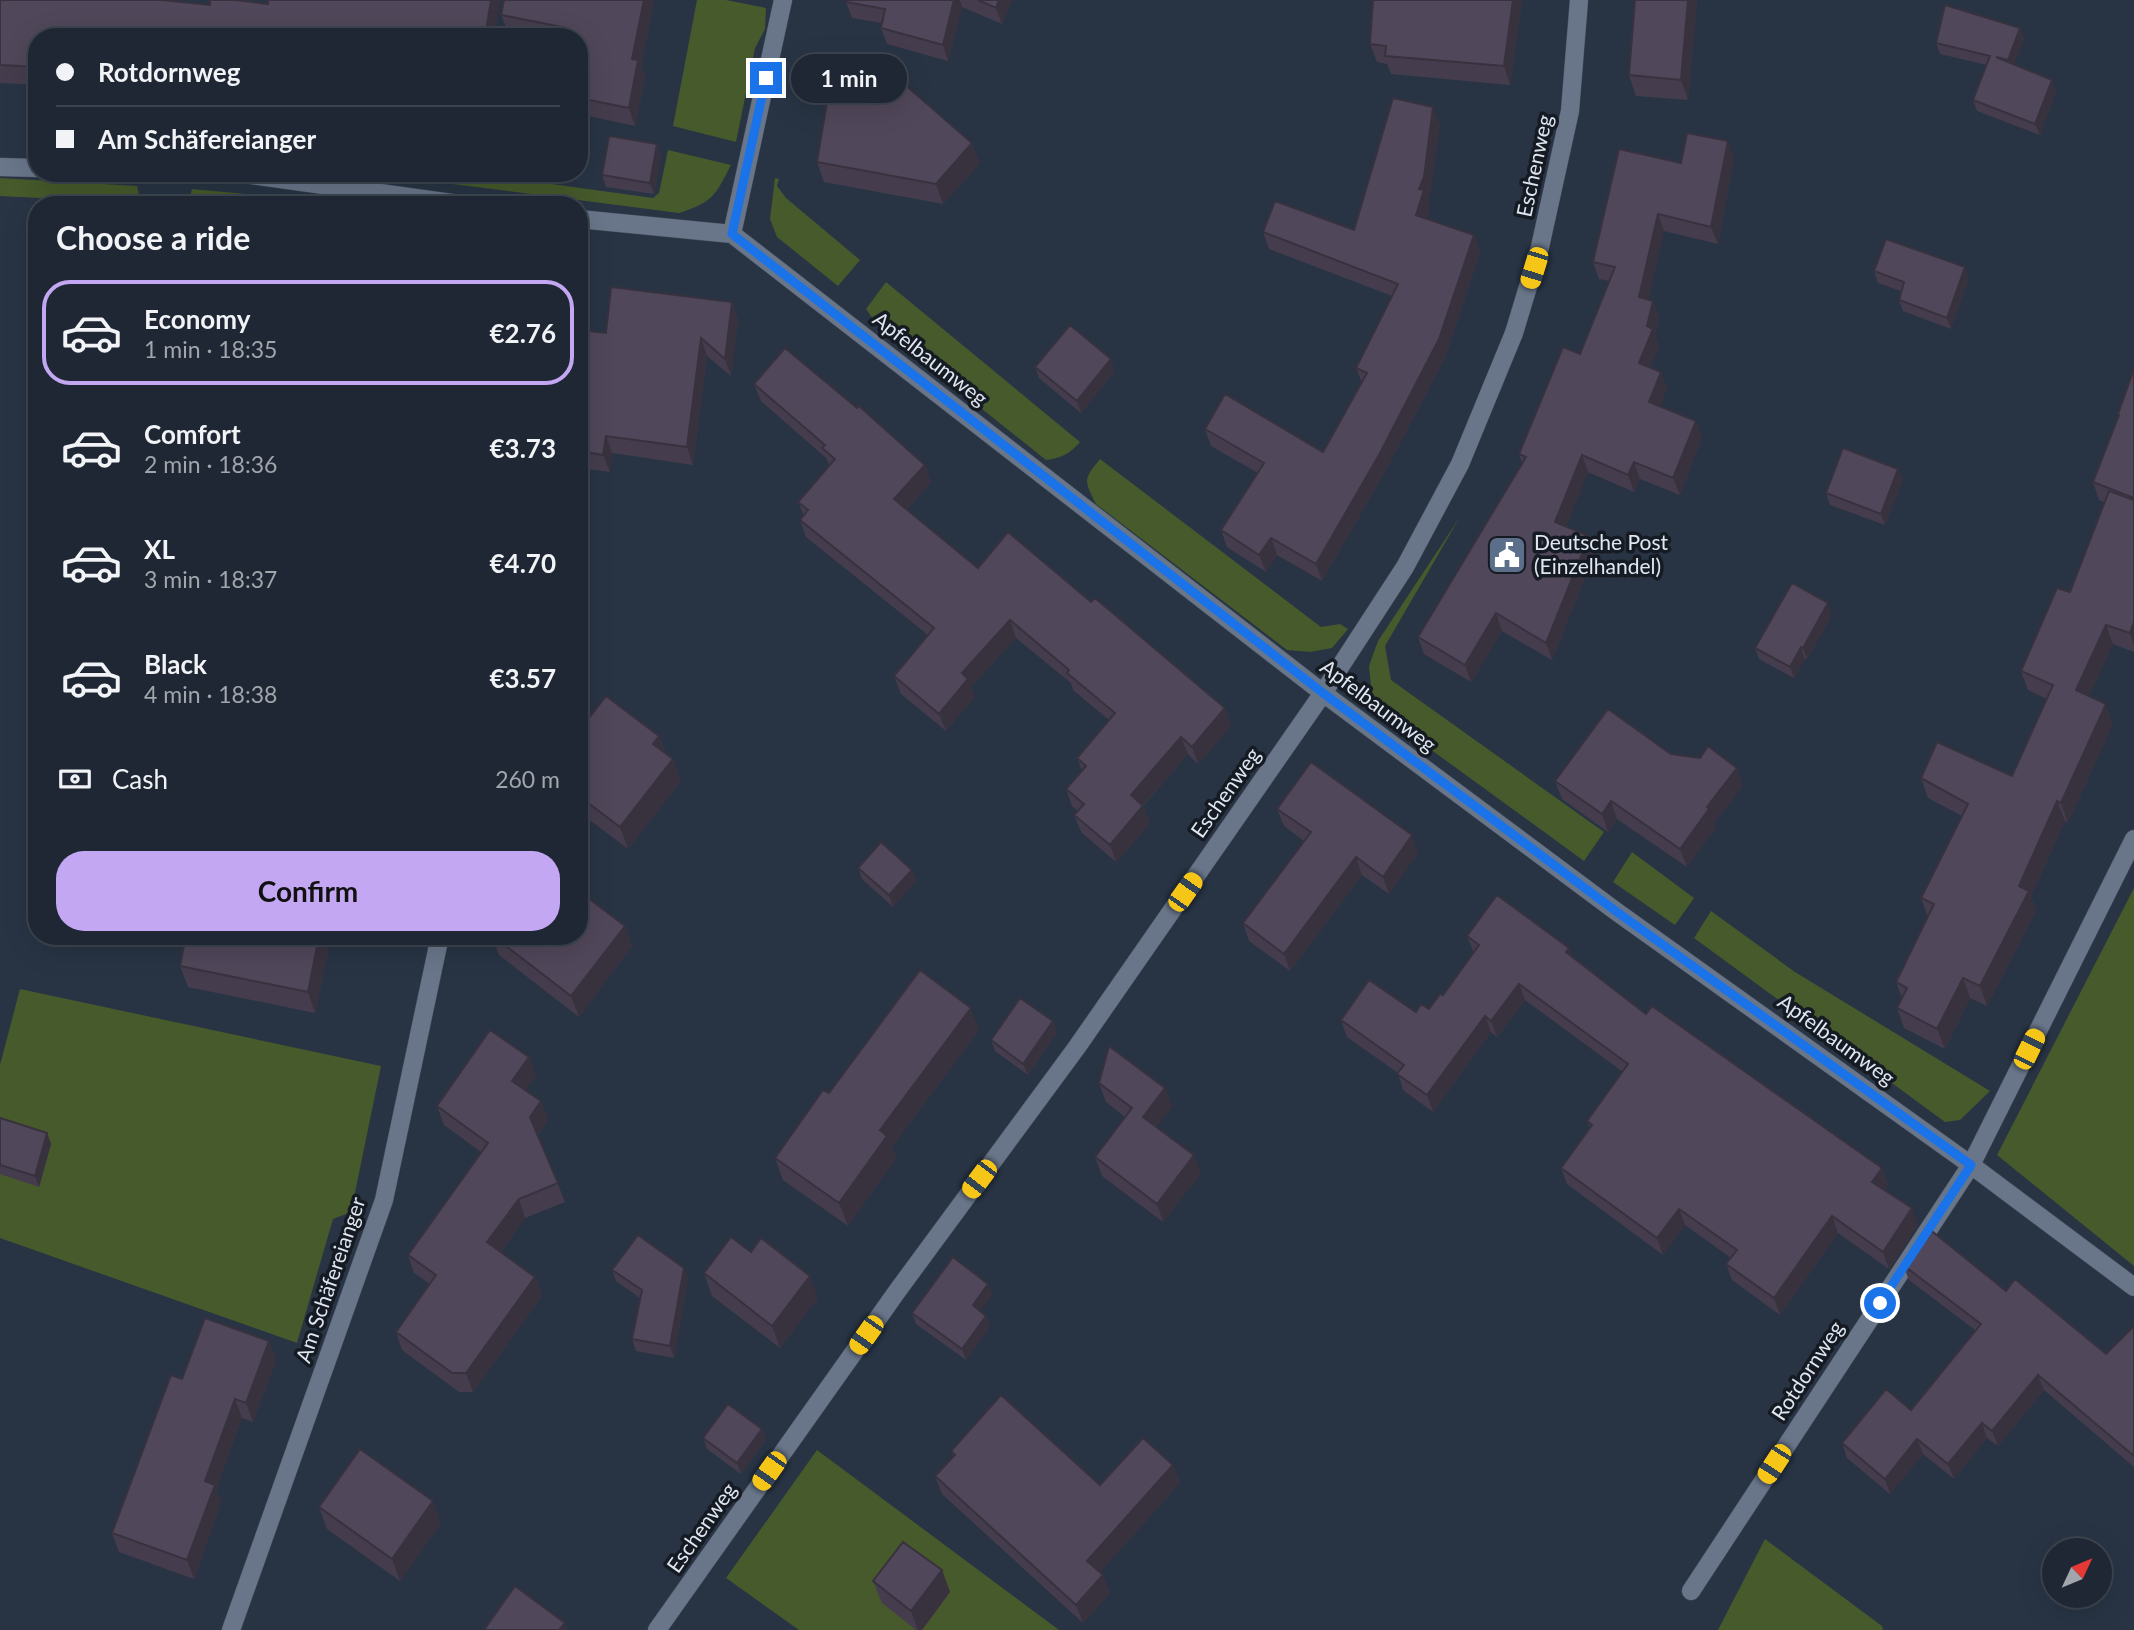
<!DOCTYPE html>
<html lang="en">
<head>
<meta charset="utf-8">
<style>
	body { margin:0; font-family:Lato,sans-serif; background:#2b333f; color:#f1f3f6; height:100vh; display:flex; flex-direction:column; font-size:26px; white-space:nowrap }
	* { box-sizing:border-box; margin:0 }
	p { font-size:23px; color:#a1a5ac }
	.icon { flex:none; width:38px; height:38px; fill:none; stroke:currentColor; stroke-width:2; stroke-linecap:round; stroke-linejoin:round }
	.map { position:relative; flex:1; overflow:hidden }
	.side { position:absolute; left:28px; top:196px; width:560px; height:749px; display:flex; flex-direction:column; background:#1e2733; border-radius:28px; box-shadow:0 7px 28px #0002,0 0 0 2px #3c444e }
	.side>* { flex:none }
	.hud { position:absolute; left:28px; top:28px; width:560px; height:154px; border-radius:28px; box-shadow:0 7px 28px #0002,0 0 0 2px #3c444e; display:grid; align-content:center; height:154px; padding:0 28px; background:#1e2733 }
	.needle { width:46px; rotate:46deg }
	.controls { position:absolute; left:2042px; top:1538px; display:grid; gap:14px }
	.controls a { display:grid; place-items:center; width:70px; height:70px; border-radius:50%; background:#1e2733; box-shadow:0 7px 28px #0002,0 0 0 2px #3c444e; font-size:35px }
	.end { position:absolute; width:32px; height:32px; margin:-16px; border:9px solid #1a73e8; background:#fff; box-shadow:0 0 0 4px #fff }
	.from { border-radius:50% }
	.bubble { position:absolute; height:49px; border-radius:24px; background:#1e2733; box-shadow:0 7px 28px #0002,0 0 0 2px #3c444e; font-size:23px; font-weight:700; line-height:49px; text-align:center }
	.car { position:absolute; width:21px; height:42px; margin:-21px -10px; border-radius:9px; box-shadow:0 0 5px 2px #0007; background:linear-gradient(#f5c518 24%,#345 0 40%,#f5c518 0 76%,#345 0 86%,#f5c518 0) }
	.hud b { display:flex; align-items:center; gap:24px; height:66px; font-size:26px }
	.hud b+b { border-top:2px solid #3c444e }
	.hud i { width:18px; height:18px; background:#f1f3f6 }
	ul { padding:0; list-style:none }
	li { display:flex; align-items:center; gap:21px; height:105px; margin:0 14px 10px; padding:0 14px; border:4px solid transparent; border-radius:28px }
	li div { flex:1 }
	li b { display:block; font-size:26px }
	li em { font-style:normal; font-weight:700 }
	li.active { border-color:#c3a7f2 }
	li>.icon { width:63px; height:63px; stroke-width:1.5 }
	h2 { padding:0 28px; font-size:32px; line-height:84px }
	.pay { display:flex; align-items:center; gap:18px; height:77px; padding:0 28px; font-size:26px }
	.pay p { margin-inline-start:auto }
	.action { display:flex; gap:14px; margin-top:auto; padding:14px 28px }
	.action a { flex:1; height:80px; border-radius:28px; background:#c3a7f2; color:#111; font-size:28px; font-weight:700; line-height:80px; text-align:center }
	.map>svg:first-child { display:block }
	.green { fill:#465a2b }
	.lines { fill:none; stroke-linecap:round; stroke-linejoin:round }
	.street-casing { stroke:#46505e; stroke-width:19 }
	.street { stroke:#69768a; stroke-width:18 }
	.wall { fill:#453d4d }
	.shaded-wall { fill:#38323f }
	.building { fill:#50475a; stroke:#38323f; stroke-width:2 }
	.route { stroke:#1a73e8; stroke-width:9 }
	.labels { text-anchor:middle; stroke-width:7; stroke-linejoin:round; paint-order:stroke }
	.street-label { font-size:21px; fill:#dfe7f2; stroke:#161b23 }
	.poi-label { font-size:21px; fill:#dfe7f2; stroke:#161b23; text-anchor:start }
</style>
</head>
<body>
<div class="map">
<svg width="2134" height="1630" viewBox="0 0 2134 1630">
	<rect width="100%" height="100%" fill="#283444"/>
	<!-- green -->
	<path class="green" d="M697,0H726L766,8L765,29L755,48L736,142L673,126Z
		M668,150L731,165C715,196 713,202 679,213L437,182L436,173H471L653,198L659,193Z
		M0,178L137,186L141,203L0,196Z
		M775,178L779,179L777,186L786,198L860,260L838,286L777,237L770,219Z
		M192,189L278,197V205H188Z
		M886,282L1080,442C1070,454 1061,458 1046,460L877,325L866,309Z
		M1100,459L1321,627L1340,624L1348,629L1332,648L1310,652L1287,650L1096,504C1084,480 1083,480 1100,459Z
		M1460,517L1385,646L1391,680L1604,832L1584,861L1393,722L1372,696L1369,666L1378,641Z
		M1632,852L1694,898L1675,925L1613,882Z
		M2134,888V1266L1997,1155Z
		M1711,911L1795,972L1990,1091L1960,1120L1945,1122L1694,938Z
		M20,989L381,1066L351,1212L333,1219L297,1343L0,1238V1065Z
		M817,1450L1059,1630H799L726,1578Z
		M1765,1539L1882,1626L1883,1630H1718Z"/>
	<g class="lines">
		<!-- street casing -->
		<g class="street-casing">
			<path id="street" d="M0,167L37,168
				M237,173L466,205
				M579,219L732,234L1323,693L1617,912L1971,1165L2134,1287
				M732,234L783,0
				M1691,1591L1971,1165L2134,839
				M231,1630L384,1200L440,936
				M657,1630L898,1290L1077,1047L1323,693L1405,567L1460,464L1514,333L1540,247L1570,111L1579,0"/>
		</g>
		<!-- street -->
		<use href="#street" class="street"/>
	</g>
	<!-- wall -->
	<path class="wall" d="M0,0L210,5L268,4V0H500L495,37H37V85L0,83Z
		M654,0L641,66L645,77L635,126L579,114V37H531L508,32L501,15Z
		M847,0H1012L1002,24L962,7L948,61L887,44L881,28L882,23L852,18L846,2Z
		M1522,0L1510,85L1391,74L1387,64L1377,62L1370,44Z
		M1697,0L1688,100L1636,96L1629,75Z
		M2020,28L2024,39L2014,65L2056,91L2040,135L1977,111L1973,100L1987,65L1940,54L1936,43Z
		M1440,124L1430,194L1427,200L1430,207L1426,219L1474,235L1480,252L1446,356L1385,472L1322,581L1277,555L1266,572L1227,547L1221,530L1258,473L1211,446L1205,429L1323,452L1362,383L1356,368L1392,296L1269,249L1263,232L1354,230Z
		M657,144L661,156L654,194L606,187L602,175Z
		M1734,158L1718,244L1664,231L1648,300L1653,301L1659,318L1655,335L1659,346L1650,368L1661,372L1667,389L1660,406L1702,438L1680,495L1640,479L1634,492L1588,472L1566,526L1595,553L1552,660L1502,631L1471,682L1424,654L1418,637L1522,463L1519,454L1580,354L1609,281L1599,279L1593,262L1681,163Z
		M817,162L980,163L943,204L824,182Z
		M1874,271L1969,278L1951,329L1903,311L1899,300L1901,291L1878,283Z
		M732,302L738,320L731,376L707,356L693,465L612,453L610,472L579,468V330L606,333Z
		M1035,367L1115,371L1081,413L1039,378Z
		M2134,369V652L2113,644L2089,696L2113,724L2068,823L2065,821L2031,896L2036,911L1987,1006L1970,998L1945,1049L1904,1028L1897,1008L1902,998L1896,982L1928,917L1921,898L1962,816L1928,798L1921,778L2012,776L2047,699L2028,690L2021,671L2070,592L2104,502L2099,500L2093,482L2119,416L2118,414Z
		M754,384L925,465L931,482L907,510L978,568L1091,602L1225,708L1231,726L1198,764L1188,754L1143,806L1150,823L1116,862L1081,832L1074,815L1078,811L1072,806L1066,789L1082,771L1077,758L1109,720L1073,690L1071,683L1016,638L971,687L975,696L946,731L901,694L894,676L928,635L806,537L800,520L804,516L798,502L830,466L826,458L761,401Z
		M1898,469L1903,480L1885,525L1830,505L1826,493Z
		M1832,615L1807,659H1805L1794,678L1759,659L1755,648Z
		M579,731L659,736L666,754L673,759L681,781L628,849L579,812Z
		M1671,754L1743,786L1714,823L1716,827L1687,867L1617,819L1608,832L1562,799L1555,781Z
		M1277,809L1418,853L1389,894L1362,875L1290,971L1249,941L1243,923L1304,841L1284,826Z
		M858,868L912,870L916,881L893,907L862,879Z
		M625,926L632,946L579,1017L499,955L492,936H579Z
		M331,936L315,1013L188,987L180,966Z
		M1467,936L1569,948L1572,957L1646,1014L1882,1168L1888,1184L1884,1190L1918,1225L1889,1269L1838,1233L1780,1315L1732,1280L1726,1264L1731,1258L1685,1225L1663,1255L1567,1184L1561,1168L1590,1128L1587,1121L1623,1072L1525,1000L1497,1037L1491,1032L1433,1112L1403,1090L1398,1073L1347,1037L1341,1020L1416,1012L1429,1009L1443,995L1474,953Z
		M1053,1021L1057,1033L1028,1075L995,1051L991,1040Z
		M979,1030L892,1147L896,1158L848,1226L783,1180L775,1158L829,1093Z
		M529,1057L536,1076L525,1090L541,1101L548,1120L538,1135L565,1202L525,1218L501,1252L535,1277L542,1296L473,1392H459L402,1350L396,1332L430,1284L414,1273L408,1255L481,1152L444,1125L437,1106Z
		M1099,1083L1165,1088L1172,1107L1156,1127L1194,1155L1201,1173L1163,1222L1102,1176L1095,1157L1125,1117L1106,1102Z
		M0,1118L47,1133L51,1144L39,1187L0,1174Z
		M751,1252L818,1298L780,1348L712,1296L704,1273Z
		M1903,1265L2006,1291L2106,1354L2134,1326V1467L2044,1390L1998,1446L1987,1438L1954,1479L1923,1454L1890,1494L1847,1458L1842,1443L1911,1410L1975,1330L1909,1280Z
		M612,1270L688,1279L674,1358L636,1351L632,1339L640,1298L616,1281Z
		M988,1284L992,1295L980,1311L986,1316L990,1327L966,1360L916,1324L912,1313Z
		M269,1341L276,1360L253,1422L242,1418L216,1489L221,1503L194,1579L119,1552L112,1533L182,1379Z
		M762,1429L766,1440L741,1474L707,1449L703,1438Z
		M951,1451L1100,1485L1173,1465L1180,1483L1100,1572L1103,1575L1110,1593L1083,1623L942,1494L935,1476L953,1456Z
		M319,1507L441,1523L400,1581L327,1529Z
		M942,1570L950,1592L922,1630H916L882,1603L873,1581Z"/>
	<!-- shaded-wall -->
	<path class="shaded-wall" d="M491,0H500L495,37H485Z
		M644,0H654L641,66L645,77L635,126L629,108L632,59Z
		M954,0H960L962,7L948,61L943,45Z
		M999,0H1012L1002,24L996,8Z
		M1513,0H1522L1510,85L1504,66Z
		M1688,0H1697L1688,100L1681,80Z
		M2020,28L2024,39L2012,71L2008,60Z
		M2052,80L2056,91L2040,135L2035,124Z
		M1433,107L1440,124L1430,194L1427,200L1430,207L1422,232L1416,215Z
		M1728,141L1734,158L1718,244L1711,227Z
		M972,143L980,163L943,204L936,184Z
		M657,144L661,156L654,194L650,183Z
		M1658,214L1664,231L1645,314L1639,297Z
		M1474,235L1480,252L1446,356L1385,472L1322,581L1316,564Z
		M1965,267L1969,278L1951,329L1947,318Z
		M1653,301L1659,318L1655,335L1659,346L1645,380L1639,363Z
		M732,302L738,320L731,376L725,359Z
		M701,338L707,356L693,465L687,447Z
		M1111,359L1115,371L1081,413L1077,401Z
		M1661,372L1667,389L1656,419L1649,402Z
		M1696,421L1702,438L1680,495L1673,478Z
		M606,436L612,453L610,472L603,455Z
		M1582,455L1588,472L1561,539L1555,522Z
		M1634,462L1640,479L1634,492L1628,475Z
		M925,465L931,482L901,517L894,499Z
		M1898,469L1903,480L1885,525L1881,514Z
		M1589,536L1595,553L1552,660L1546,643Z
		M1271,538L1277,555L1266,572L1259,555Z
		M1828,603L1832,615L1807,659L1803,648Z
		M1496,613L1502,631L1471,682L1465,665Z
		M1010,620L1016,638L971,687L975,696L946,731L939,714L962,673Z
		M2134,622V645L2130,633Z
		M2106,625L2113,644L2083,710L2076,690Z
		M1801,647L1805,659L1794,678L1790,667Z
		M2106,704L2113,724L2068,823L2061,803Z
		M1225,708L1231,726L1198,764L1192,747Z
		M659,736L667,758L653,744Z
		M1181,737L1188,754L1137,812L1131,795Z
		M673,759L681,781L628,849L620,827Z
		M1737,768L1743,786L1714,823L1716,827L1687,867L1680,849L1707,807Z
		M1611,801L1617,819L1608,832L1602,814Z
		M2057,801L2065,821L2031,896L2036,911L1987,1006L1980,986L2019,886Z
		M1143,806L1150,823L1116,862L1110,845Z
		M1412,835L1418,853L1389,894L1383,877Z
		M1356,857L1362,875L1290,971L1284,954Z
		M912,870L916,881L893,907L889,895Z
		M625,926L632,946L579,1017L571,996Z
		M319,936H331L315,1013L308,992Z
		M1569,948L1575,964L1566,952Z
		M1963,978L1970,998L1945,1049L1937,1029Z
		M1519,984L1525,1000L1497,1037L1491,1021Z
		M971,1008L979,1030L892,1147L896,1158L848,1226L839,1203L880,1130Z
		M1485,1016L1491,1032L1433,1112L1427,1095Z
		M1053,1021L1057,1033L1028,1075L1023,1064Z
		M529,1057L536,1076L519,1099L512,1081Z
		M1165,1088L1172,1107L1150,1135L1143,1117Z
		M541,1101L548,1120L537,1136L530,1117Z
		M47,1133L51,1144L39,1187L35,1176Z
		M1194,1155L1201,1173L1163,1222L1157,1204Z
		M1882,1168L1888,1184L1878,1198L1872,1182Z
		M519,1199L525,1218L494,1261L487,1242Z
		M1912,1208L1918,1225L1889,1269L1883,1252Z
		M1679,1209L1685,1225L1663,1255L1657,1238Z
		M1832,1216L1838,1233L1780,1315L1774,1298Z
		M684,1268L688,1279L674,1358L670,1346Z
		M810,1276L818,1298L780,1348L772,1326Z
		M535,1277L542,1296L473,1392L466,1373Z
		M988,1284L992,1295L977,1316L973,1305Z
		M986,1316L990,1327L966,1360L962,1349Z
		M269,1341L276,1360L253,1422L246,1403Z
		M2038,1375L2044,1390L1998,1446L1992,1431Z
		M235,1399L242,1418L216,1489L221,1503L194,1579L187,1560L205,1481Z
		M1982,1423L1987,1438L1954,1479L1948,1464Z
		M762,1429L766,1440L741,1474L737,1463Z
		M1917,1439L1923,1454L1890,1494L1885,1479Z
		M1173,1465L1180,1483L1094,1579L1087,1561Z
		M433,1501L441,1523L400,1581L392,1559Z
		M942,1570L950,1592L922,1630H918L911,1611Z
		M1103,1575L1110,1593L1083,1623L1076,1605Z
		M565,1623L567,1630H559Z"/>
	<!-- building -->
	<path class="building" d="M0,0H161L210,5V0H235L268,4V0H491L485,37H37V67L0,65Z
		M504,0H644L632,59L638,60L629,108L579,98V37H565L567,28L501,15Z
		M847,0H954L943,45L881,28L885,9L846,2Z
		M978,0H999L996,8Z
		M1373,0H1513L1504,66L1385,56L1386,46L1370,44Z
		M1635,0H1688L1681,80L1629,75Z
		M1945,5L2020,28L2008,60L1996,57L2052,80L2035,124L1973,100L1990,56L1936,43Z
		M873,57L972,143L936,184L817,162L832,72L869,79Z
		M1393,98L1433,107L1424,177L1419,189L1424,190L1416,215L1474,235L1439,339L1379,455L1316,564L1271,538L1259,555L1221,530L1264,463L1205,429L1225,394L1323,452L1367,373L1356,368L1398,284L1263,232L1275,201L1354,230Z
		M1687,133L1728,141L1711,227L1658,214L1639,297L1653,301L1647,326L1653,329L1639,363L1661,372L1649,402L1696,421L1673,478L1634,462L1628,475L1582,455L1555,522L1589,536L1546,643L1496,613L1465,665L1418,637L1526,457L1519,454L1563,347L1580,354L1615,267L1593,262L1619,149L1681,163Z
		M609,136L657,144L650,183L602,175Z
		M1886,239L1965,267L1947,318L1899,300L1904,282L1874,271Z
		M611,287L732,302L725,359L701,338L687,447L606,436L603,455L579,451V330L606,333Z
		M1070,325L1111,359L1077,401L1035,367Z
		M785,348L857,408L859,406L925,465L894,499L978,568L1008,532L1091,602L1095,598L1225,708L1192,747L1181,737L1131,795L1143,806L1110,845L1074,815L1084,804L1066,789L1086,766L1077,758L1115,713L1067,673L1069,670L1010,620L962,673L968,679L939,714L894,676L934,628L800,520L808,510L798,502L835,459L822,448L825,445L754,384Z
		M2134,369V498L2093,482L2119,415L2118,414Z
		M1843,448L1898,469L1881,514L1826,493Z
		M2109,491L2134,500V622L2130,633L2106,625L2076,690L2106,704L2061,803L2057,801L2019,886L2029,891L1980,986L1963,978L1937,1029L1897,1008L1907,988L1896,982L1934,904L1921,898L1968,804L1921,778L1937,742L2012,776L2053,685L2021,671L2057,588L2070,592Z
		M1792,583L1828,603L1803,648L1801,647L1790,667L1755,648Z
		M606,696L659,736L653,744L673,759L620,827L579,796V731Z
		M1608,709L1671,754L1700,758L1708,746L1737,768L1707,807L1709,809L1680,849L1611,801L1602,814L1555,781Z
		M1311,762L1412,835L1383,877L1356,857L1284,954L1243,923L1311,832L1277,809Z
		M881,842L912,870L889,895L858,868Z
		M579,891L625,926L571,996L493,936H579Z
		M1497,895L1569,948L1566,952L1646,1014L1652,1006L1882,1168L1872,1182L1912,1208L1883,1252L1832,1216L1774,1298L1726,1264L1737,1250L1679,1209L1657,1238L1561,1168L1592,1125L1587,1121L1628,1064L1519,984L1491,1021L1485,1016L1427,1095L1397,1074L1404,1065L1341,1020L1369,980L1416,1012L1421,1004L1429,1009L1440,994L1443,995L1479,945L1467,936Z
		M186,936H319L308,992L180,966Z
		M920,970L971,1008L880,1130L887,1136L839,1203L775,1158L823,1090L829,1093Z
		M1020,998L1053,1021L1023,1064L991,1040Z
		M490,1030L529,1057L512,1081L541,1101L530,1117L558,1183L519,1199L487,1242L535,1277L466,1373H452L396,1332L436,1275L408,1255L488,1143L437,1106Z
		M1109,1046L1165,1088L1143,1117L1194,1155L1157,1204L1095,1157L1132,1108L1099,1083Z
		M0,1118L47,1133L35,1176L0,1165Z
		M1928,1228L2006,1291L2015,1279L2106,1354L2134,1326V1456L2038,1375L1992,1431L1982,1423L1948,1464L1917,1439L1885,1479L1842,1443L1886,1389L1911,1410L1981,1324L1903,1265Z
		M638,1235L684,1268L670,1346L632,1339L642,1290L612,1270Z
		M731,1237L751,1252L761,1238L810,1276L772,1326L704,1273Z
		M953,1257L988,1284L973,1305L986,1316L962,1349L912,1313Z
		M205,1318L269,1341L246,1403L235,1399L205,1481L215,1485L187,1560L112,1533L171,1375L182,1379Z
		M1001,1395L1100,1485L1143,1438L1173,1465L1087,1561L1103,1575L1076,1605L935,1476L955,1455L951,1451Z
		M728,1404L762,1429L737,1463L703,1438Z
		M360,1449L433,1501L392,1559L319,1507Z
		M903,1542L942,1570L911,1611L873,1581Z
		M515,1586L565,1623L559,1630H484Z"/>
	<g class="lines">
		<!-- route -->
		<path class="route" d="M766,78L732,234L1323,693L1617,912L1971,1165L1880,1303"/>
	</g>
	<!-- icons -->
	<defs>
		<g id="civic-square" transform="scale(2.0125)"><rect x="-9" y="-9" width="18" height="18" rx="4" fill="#5c6f8a" stroke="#161b23"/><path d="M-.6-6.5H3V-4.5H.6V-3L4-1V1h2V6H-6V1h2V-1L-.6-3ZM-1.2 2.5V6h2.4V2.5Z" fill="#fff"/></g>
	</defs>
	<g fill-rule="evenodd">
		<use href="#civic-square" x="1507" y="555"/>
	</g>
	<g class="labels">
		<!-- street labels -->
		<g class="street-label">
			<text transform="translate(1535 166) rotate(-78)" y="7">Eschenweg</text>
			<text transform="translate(930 359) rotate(38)" y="7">Apfelbaumweg</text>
			<text transform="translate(1378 706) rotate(37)" y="7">Apfelbaumweg</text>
			<text transform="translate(1226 793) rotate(-55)" y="7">Eschenweg</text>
			<text transform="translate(1836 1040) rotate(36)" y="7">Apfelbaumweg</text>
			<text transform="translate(331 1280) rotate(-71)" y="7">Am Schäfereianger</text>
			<text transform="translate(1808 1371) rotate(-57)" y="7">Rotdornweg</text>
			<text transform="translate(702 1528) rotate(-55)" y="7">Eschenweg</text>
		</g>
		<!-- poi labels -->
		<g class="poi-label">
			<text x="1534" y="550">Deutsche Post<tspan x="1534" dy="24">(Einzelhandel)</tspan></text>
		</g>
	</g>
</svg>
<div class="controls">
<a><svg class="needle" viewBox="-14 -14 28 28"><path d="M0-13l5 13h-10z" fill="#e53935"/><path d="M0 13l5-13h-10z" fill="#a1a5ac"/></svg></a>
</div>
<i class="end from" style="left:1880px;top:1303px"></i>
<i class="end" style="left:766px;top:78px"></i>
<div class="bubble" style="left:791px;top:54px;width:116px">1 min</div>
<i class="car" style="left:1534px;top:268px;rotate:197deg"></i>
<i class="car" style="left:1185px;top:892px;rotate:35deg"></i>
<i class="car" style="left:2029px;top:1049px;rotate:26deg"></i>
<i class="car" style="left:979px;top:1179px;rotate:217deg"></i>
<i class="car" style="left:866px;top:1335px;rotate:215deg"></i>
<i class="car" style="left:1774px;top:1464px;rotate:213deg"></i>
<i class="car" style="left:769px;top:1471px;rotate:215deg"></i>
<div class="hud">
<b><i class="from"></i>Rotdornweg</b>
<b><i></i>Am Schäfereianger</b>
</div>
<section class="side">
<h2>Choose a ride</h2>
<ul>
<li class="active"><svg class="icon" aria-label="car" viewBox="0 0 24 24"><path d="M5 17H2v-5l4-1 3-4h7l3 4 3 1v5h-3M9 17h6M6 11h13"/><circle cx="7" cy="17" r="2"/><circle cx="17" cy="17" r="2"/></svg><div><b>Economy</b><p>1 min · 18:35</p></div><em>€2.76</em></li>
<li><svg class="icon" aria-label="car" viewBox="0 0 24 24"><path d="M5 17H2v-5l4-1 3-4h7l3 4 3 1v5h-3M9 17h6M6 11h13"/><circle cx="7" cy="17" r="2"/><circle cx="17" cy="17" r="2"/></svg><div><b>Comfort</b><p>2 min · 18:36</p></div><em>€3.73</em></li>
<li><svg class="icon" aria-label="car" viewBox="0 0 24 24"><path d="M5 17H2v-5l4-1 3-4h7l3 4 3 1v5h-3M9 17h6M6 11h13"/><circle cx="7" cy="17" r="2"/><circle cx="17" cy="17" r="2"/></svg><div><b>XL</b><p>3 min · 18:37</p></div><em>€4.70</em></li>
<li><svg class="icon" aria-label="car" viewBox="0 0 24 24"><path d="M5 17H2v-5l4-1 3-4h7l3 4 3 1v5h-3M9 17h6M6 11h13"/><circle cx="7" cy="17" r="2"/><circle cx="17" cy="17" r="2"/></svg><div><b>Black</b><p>4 min · 18:38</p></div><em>€3.57</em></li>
</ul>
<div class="pay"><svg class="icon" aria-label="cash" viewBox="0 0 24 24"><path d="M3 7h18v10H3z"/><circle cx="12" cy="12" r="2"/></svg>Cash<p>260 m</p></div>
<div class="action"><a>Confirm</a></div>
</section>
</div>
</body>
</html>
